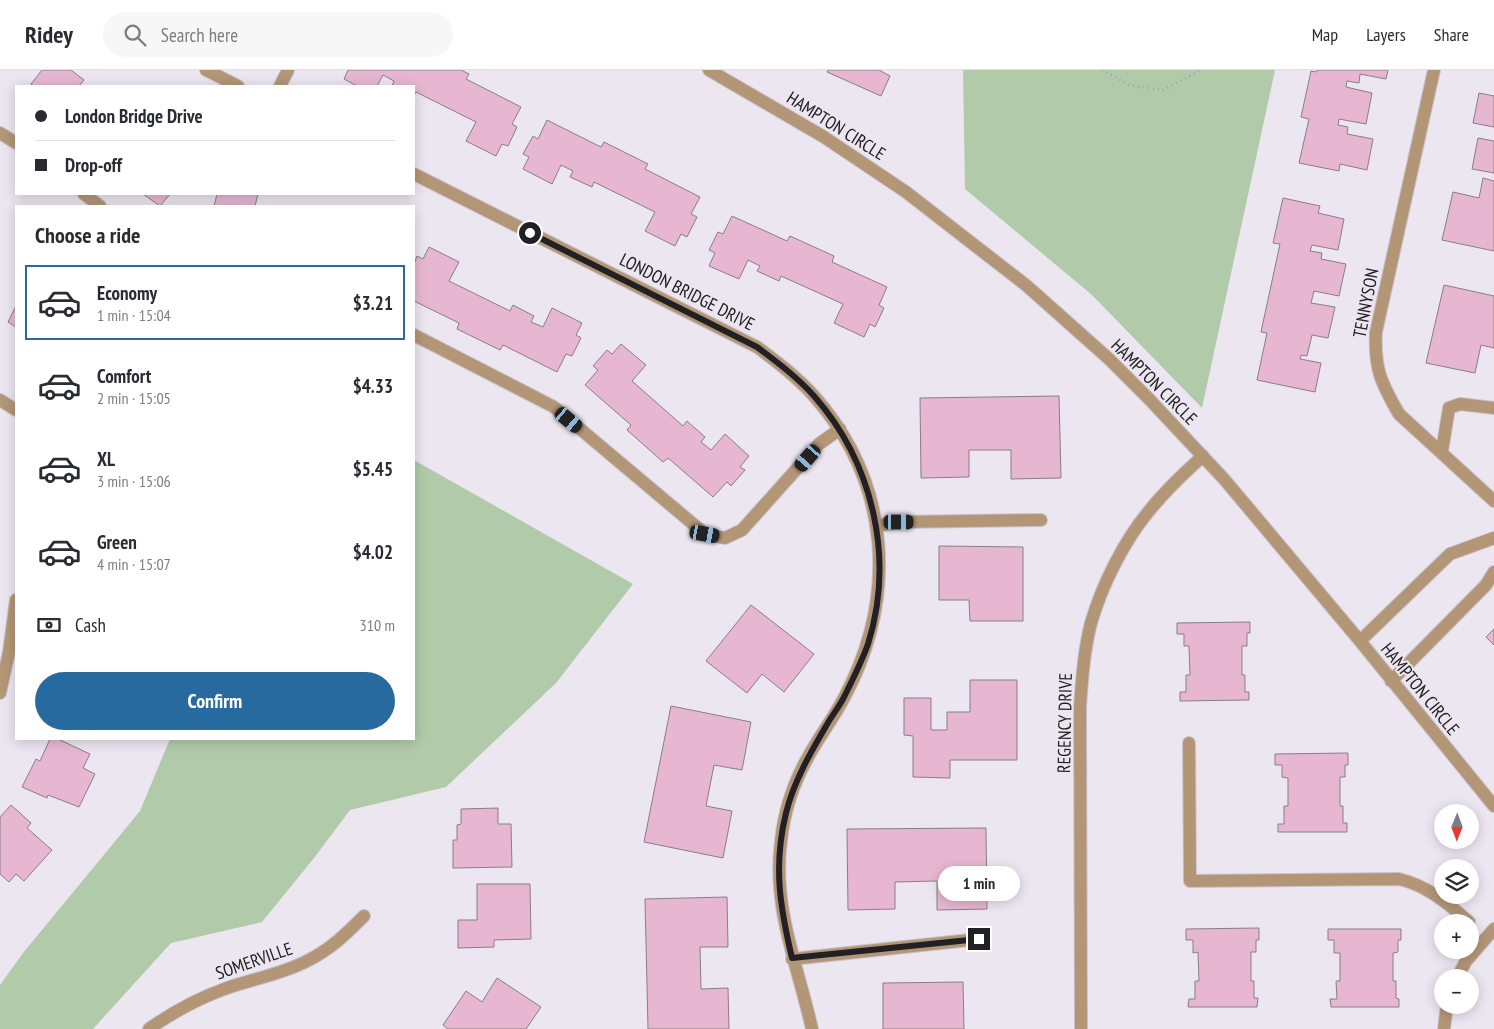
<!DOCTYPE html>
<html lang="en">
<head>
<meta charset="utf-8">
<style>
	body { margin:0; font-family:"PT Sans Narrow",sans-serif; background:#f7f7f7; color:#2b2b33; height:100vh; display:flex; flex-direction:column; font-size:19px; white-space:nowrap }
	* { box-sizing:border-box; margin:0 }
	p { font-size:16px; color:#7c7c81 }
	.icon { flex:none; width:28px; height:28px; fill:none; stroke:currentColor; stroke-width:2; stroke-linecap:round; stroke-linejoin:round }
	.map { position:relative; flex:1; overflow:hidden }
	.side { position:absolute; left:15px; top:135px; width:400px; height:535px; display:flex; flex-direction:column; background:#fff; border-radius:0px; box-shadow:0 2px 12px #0003 }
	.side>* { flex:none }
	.hud { position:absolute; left:15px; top:15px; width:400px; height:110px; border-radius:0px; box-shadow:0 2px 12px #0003; display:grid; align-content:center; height:110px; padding:0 20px; background:#fff }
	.needle { width:32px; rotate:181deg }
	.controls { position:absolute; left:1434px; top:734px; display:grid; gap:10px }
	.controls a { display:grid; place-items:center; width:45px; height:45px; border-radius:50%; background:#fff; box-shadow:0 2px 12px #0003; font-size:25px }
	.end { position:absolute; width:22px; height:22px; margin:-11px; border:6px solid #222024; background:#fff; box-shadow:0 0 0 2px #fff }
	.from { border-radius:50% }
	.bubble { position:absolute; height:35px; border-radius:18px; background:#fff; box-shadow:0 2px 12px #0003; font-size:16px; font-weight:700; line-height:35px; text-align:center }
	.car { position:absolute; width:15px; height:30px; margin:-15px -8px; border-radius:6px; box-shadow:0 0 4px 1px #0007; background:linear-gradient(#222 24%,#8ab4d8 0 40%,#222 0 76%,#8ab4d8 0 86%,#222 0) }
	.hud b { display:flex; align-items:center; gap:18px; height:48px; font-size:19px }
	.hud b+b { border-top:1px solid #e1e1e2 }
	.hud i { width:12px; height:12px; background:#2b2b33 }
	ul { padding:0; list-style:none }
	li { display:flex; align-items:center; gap:15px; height:75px; margin:0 10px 8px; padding:0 10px; border:2px solid transparent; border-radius:0px }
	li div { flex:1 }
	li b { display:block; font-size:19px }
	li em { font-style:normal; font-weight:700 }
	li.selected { border-color:#276aa0 }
	li>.icon { width:45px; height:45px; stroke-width:1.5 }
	h2 { padding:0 20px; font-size:22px; line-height:60px }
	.pay { display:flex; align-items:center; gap:12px; height:55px; padding:0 20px; font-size:19px }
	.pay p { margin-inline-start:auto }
	.action { display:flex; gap:10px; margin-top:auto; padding:10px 20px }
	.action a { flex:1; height:58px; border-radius:30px; background:#276aa0; color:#fff; font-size:20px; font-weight:700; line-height:58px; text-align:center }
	header { display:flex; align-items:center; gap:30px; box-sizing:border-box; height:70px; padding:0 25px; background:#fff; border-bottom:1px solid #e1e1e2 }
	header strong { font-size:24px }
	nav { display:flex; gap:28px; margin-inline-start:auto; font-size:18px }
	.search { width:350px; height:45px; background:#f7f7f7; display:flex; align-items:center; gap:12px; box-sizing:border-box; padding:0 18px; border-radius:28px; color:#7c7c81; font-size:19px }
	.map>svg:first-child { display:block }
	.green { fill:#b1cbaa }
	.building { fill:#e7b7d1; stroke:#897e83 }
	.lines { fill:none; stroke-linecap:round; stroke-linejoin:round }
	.minor-casing { stroke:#c8c2cb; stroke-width:14 }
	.path { stroke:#a8a3ab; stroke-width:3; stroke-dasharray:1 4; stroke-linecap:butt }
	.minor { stroke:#b39676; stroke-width:12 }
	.route { stroke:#222024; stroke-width:6 }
	.labels { text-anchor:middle; stroke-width:4; stroke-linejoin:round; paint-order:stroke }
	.street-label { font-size:18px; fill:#222024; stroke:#ece6f0 }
</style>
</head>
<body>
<header>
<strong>Ridey</strong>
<div class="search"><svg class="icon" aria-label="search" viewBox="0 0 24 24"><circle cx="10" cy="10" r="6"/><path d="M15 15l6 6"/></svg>Search here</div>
<nav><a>Map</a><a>Layers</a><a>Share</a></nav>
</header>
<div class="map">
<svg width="1494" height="959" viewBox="0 0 1494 959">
	<rect width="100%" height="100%" fill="#ece6f0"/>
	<!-- green -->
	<path class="green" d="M963,0H1275L1202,338L1092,225L965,119Z
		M414,390L633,514L556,613L446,717L350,740L314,788L262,852L171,873L93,959H0V915L23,883L140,741L170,669H414Z"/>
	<!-- building -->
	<path class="building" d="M42,0H71L84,10L79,16H34L31,14Z
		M348,0H461L469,4L466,9L521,37L512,54L517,57L508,76L502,74L496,86L466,71L476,52L416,22L414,25V16H392L394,11L383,5L377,16H357L344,9Z
		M828,0H879L890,6L881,26L827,2Z
		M1317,0H1388L1386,9L1360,4L1359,13L1347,11L1346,17L1372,23L1366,54L1339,49L1338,55L1348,57L1347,64L1373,69L1367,100L1340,94L1339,101L1299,93L1309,49L1301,47L1311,1L1316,2Z
		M1479,23L1494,26V57L1473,53Z
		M547,50L601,77L604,72L648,94L645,99L700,127L691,144L697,147L687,167L681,164L675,176L645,161L655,142L594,112L592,117L570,107L573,101L561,95L552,114L523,99L529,87L523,84L533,66L538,69Z
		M1478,68L1494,71V103L1472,99Z
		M1483,108L1494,111V181L1442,170L1453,122L1479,128Z
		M143,124H170L160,136Z
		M217,124L223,125L224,124H258L255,136H214Z
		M1283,128L1320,136L1318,143L1344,149L1338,180L1312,175L1310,181L1322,183L1321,189L1346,194L1339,226L1314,221L1311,233L1335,237L1328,268L1312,265L1307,286L1301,285L1300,289L1321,293L1315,322L1257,310L1267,263L1261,262L1280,174L1273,173Z
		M732,146L787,171L790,166L834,186L832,192L887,217L879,235L884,238L875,257L870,254L864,267L834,253L843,234L781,206L779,211L757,201L760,196L748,190L739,209L709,196L715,183L709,180L718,162L723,164Z
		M429,177L459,192L449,211L510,241L513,235L534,246L531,252L543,257L552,238L582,253L576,265L581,268L572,286L566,284L557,302L503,275L500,280L457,259L459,253L414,231V194L417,186L423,189Z
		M1444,215L1494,226V278L1481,275L1475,303L1426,293Z
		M16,236V257L8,252Z
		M621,274L646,295L632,311L683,356L687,351L705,367L701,372L711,380L725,364L749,386L740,397L745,400L731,416L727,412L713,427L668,388L663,392L627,360L631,355L585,315L598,300L593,296L607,280L612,284Z
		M1059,326L1061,408L1011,409V380H969V407L921,408L920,328Z
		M939,476L1023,477V551H970L969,530H939Z
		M751,535L814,584L784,622L762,604L747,623L706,591Z
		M1250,552V563H1247V576H1242V605H1245V622H1249V630L1180,631V622H1186V605H1190L1189,576H1184V564H1177V553Z
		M1494,559V575L1486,567Z
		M970,610H1017V690H950V708L913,707V666L904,665V628H931V660H947V642H970Z
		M671,636L751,652L742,700L714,695L706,736L732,741L723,788L644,772Z
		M50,669H58L90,684L83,698L95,704L79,737L48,725L47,728L22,717L36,689L40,691Z
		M1348,683V695H1345V707H1340V736H1343V753H1347V762H1278V754H1284V736H1288V708L1282,707V695H1275V684Z
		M11,735L31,753L27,758L52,780L24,811L16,804L9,812L0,804V747Z
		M498,738V754H511L512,797L453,798V770H457V755L461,754V739Z
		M986,758L987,839L937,840V811L895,812V839L848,840L847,759Z
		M477,814H530L531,869L494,870V877L458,878V850H477Z
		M727,827L728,877H700L701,919L728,918L729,959H648L645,829Z
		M1259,858V870H1256V882H1251V911H1254V928H1258L1257,937H1188L1189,929H1195V911H1199L1198,882L1193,883V870H1186V859Z
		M1328,859H1401V870H1398V882L1393,883V911H1396V928L1399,929V937H1331L1330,929H1337L1336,911H1340V883H1334V870H1328Z
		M497,908L541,937L526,959H448L443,955L466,921L482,932Z
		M963,912L964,959H883V913Z"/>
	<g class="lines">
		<!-- minor casing -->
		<g class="minor-casing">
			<path id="minor" d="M206,0L238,16
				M709,0L824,67L906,122L1027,216L1109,289L1149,329L1224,409L1360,571L1494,736
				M1434,0L1376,262C1374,298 1381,313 1399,344L1494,431
				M280,16L288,0
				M0,63L16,73
				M414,104L757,277C777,292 797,307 814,326C891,413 898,527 844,628C833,649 818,668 807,689C793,714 784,743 781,771C772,837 798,896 812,959
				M84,124L100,136
				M414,265L554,337L705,464L725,468L742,460L819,374L840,359
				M0,330L16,340
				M1442,381L1449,338L1460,334L1494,338
				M876,456L899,452L1041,450
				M1360,571L1450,484L1494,468
				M1391,611L1486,515L1494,502
				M0,623L9,582L16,530
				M1189,673L1190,811L1399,809C1426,815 1449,834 1469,852
				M792,889L979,869
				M1457,908L1466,891L1494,859
				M149,959C173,942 199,928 227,918C253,909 282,904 307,891C331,879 345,865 364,846
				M1081,959L1080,637C1082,609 1084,580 1091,553C1102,515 1124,471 1149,441C1165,421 1184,403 1203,386
				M1444,959L1447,935"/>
		</g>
		<!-- path -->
		<path class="path" d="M1102,0L1129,15L1163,20L1201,0"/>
		<!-- minor -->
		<use href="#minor" class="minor"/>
	</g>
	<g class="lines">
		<!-- route -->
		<path class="route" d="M530,163L757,277C777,292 797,307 814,326C873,393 895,488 868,574C862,591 853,609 845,625C841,634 834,643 829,651C812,680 794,710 786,743C773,796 780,837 792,888L979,869"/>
	</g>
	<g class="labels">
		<!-- street labels -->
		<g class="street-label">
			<text transform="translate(836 56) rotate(32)" y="6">HAMPTON CIRCLE</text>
			<text transform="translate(687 222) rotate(27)" y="6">LONDON BRIDGE DRIVE</text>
			<text transform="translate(1366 233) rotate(-79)" y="6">TENNYSON</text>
			<text transform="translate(1154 312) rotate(45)" y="6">HAMPTON CIRCLE</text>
			<text transform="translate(1420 619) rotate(51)" y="6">HAMPTON CIRCLE</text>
			<text transform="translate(1065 653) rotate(-89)" y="6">REGENCY DRIVE</text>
			<text transform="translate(254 891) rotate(-19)" y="6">SOMERVILLE</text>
		</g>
	</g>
</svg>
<div class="controls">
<a><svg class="needle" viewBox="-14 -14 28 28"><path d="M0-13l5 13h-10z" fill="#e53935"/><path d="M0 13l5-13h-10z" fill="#7c7c81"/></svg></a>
<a><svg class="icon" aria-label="layers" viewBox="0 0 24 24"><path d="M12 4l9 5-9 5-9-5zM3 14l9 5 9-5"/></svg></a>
<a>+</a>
<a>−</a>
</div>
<i class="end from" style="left:530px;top:163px"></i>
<i class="end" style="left:979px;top:869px"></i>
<div class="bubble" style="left:938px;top:796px;width:82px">1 min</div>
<i class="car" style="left:569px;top:350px;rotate:130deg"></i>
<i class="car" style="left:808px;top:388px;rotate:221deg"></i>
<i class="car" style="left:899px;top:452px;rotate:90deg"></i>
<i class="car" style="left:705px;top:464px;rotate:100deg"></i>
<div class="hud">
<b><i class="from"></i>London Bridge Drive</b>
<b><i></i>Drop-off</b>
</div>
<section class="side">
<h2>Choose a ride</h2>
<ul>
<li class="selected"><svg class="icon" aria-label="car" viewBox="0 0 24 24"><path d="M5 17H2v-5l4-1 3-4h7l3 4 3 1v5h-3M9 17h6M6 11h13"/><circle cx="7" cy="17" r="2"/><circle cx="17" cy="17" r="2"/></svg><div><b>Economy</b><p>1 min · 15:04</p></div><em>$3.21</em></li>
<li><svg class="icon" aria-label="car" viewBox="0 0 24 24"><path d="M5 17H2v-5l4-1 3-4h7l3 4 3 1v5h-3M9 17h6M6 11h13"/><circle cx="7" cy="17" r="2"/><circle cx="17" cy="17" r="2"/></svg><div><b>Comfort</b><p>2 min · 15:05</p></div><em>$4.33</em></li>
<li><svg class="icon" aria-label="car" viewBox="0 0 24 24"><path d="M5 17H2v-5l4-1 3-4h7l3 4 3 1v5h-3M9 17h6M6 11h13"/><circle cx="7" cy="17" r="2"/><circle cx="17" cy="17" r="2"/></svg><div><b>XL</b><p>3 min · 15:06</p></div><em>$5.45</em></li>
<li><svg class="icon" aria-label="car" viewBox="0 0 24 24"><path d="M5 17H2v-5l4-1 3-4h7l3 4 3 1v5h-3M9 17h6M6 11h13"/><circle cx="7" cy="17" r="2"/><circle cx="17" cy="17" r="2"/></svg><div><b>Green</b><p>4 min · 15:07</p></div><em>$4.02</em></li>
</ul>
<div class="pay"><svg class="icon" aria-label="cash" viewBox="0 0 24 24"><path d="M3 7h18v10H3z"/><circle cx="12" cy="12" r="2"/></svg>Cash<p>310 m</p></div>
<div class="action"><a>Confirm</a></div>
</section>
</div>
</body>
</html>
